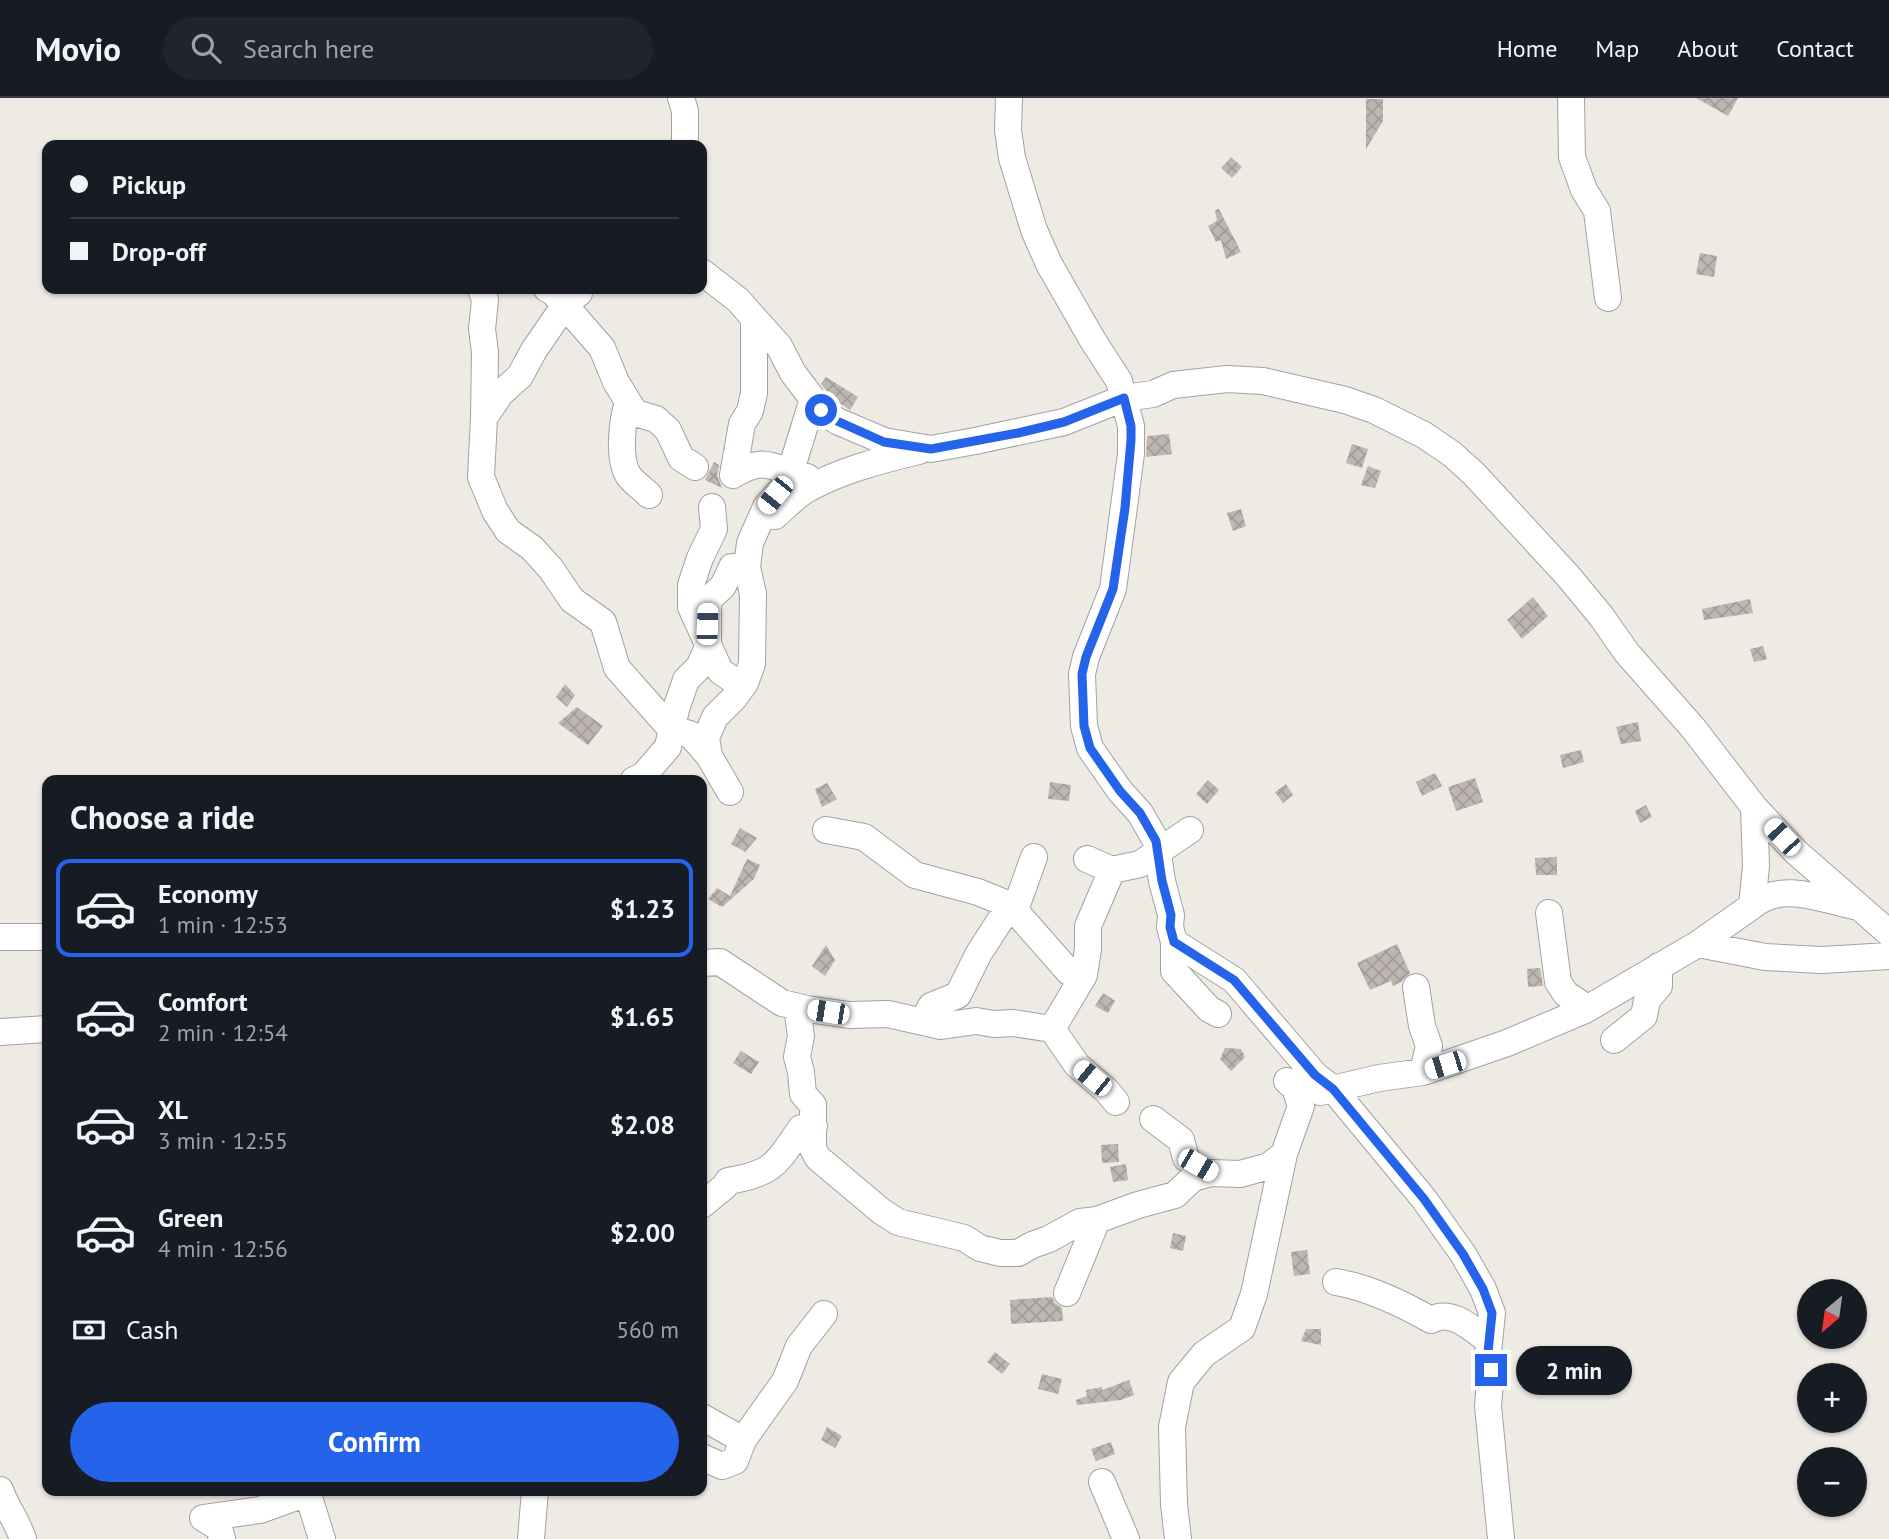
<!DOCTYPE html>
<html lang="en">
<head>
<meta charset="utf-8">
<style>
	body { margin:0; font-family:"PT Sans",sans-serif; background:#20242c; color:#f1f3f6; height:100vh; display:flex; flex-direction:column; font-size:26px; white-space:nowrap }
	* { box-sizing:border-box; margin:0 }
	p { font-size:23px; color:#9ea1a6 }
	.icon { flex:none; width:38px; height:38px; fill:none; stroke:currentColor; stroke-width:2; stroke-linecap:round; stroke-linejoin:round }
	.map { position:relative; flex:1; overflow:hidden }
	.sheet { position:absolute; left:42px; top:677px; width:665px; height:721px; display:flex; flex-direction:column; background:#171b24; border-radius:14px; box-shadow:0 2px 5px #0004 }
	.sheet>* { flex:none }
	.banner { position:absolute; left:42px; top:42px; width:665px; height:154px; border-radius:14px; box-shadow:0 2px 5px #0004; display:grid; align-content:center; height:154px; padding:0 28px; background:#171b24 }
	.needle { width:46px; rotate:209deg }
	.controls { position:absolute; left:1797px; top:1181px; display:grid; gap:14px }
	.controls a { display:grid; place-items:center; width:70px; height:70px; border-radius:50%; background:#171b24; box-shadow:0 2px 5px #0004; font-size:35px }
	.end { position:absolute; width:32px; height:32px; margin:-16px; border:9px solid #2563eb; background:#fff; box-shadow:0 0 0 4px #fff }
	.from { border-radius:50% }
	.bubble { position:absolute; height:49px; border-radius:24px; background:#171b24; box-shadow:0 2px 5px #0004; font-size:23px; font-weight:800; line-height:49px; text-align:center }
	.car { position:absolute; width:21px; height:42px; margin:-21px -10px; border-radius:9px; box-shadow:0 0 5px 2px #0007; background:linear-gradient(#fff 24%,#345 0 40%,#fff 0 76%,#345 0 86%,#fff 0) }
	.banner b { display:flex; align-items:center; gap:24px; height:66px; font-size:26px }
	.banner b+b { border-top:2px solid #363941 }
	.banner i { width:18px; height:18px; background:#f1f3f6 }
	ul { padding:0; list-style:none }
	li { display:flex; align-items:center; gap:21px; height:98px; margin:0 14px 10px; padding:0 14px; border:4px solid transparent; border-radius:14px }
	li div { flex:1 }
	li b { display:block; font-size:26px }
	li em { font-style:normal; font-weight:800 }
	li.current { border-color:#2563eb }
	li>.icon { width:63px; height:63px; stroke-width:1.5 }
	h2 { padding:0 28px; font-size:32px; line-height:84px }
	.pay { display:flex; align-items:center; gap:18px; height:77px; padding:0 28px; font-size:26px }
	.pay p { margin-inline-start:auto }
	.cta { display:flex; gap:14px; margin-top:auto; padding:14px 28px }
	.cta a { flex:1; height:80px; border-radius:42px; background:#2563eb; color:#fff; font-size:28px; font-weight:800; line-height:80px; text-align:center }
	header { display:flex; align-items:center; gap:42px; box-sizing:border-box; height:98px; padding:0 35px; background:#171b24; border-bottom:2px solid #363941 }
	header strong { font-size:33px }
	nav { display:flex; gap:38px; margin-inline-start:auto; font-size:24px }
	.search { width:490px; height:63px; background:#20242c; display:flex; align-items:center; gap:18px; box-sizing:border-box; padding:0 24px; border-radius:38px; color:#9ea1a6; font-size:26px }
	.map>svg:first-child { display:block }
	.building { fill:url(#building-cross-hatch) }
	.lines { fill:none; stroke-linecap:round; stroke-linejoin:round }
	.minor-casing { stroke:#a2a2a2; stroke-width:28 }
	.minor { stroke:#fff; stroke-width:26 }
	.route { stroke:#2563eb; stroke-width:9 }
</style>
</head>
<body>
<header>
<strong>Movio</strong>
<div class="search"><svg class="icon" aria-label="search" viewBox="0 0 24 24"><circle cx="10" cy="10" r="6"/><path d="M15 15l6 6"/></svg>Search here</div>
<nav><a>Home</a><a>Map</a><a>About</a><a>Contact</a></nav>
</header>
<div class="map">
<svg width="1889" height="1441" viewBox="0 0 1889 1441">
	<defs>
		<pattern id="building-cross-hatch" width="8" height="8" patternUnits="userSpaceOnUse" patternTransform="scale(1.75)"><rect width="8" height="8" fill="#beb6b1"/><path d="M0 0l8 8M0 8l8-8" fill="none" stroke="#a39c98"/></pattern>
	</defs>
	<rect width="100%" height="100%" fill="#eeeae4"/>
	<!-- building -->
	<path class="building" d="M1696,0H1738L1728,18Z
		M1366,1H1383V23L1366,51Z
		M1231,59L1242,69L1232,80L1221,70Z
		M1219,111L1241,154L1226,161L1221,142L1216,144L1208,128L1217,123L1215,112Z
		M1700,155L1717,158L1714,179L1696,176Z
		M826,279L858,299L850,312L832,300L821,286Z
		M1169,336L1172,356L1146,359L1147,338Z
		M1352,346L1368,351L1362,370L1346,365Z
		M714,364L719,367L717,377L722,390L705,382Z
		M1368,368L1381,373L1375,390L1361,387Z
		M1241,411L1246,428L1233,433L1227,415Z
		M1533,499L1548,518L1522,541L1507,522Z
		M1750,501L1753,515L1704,522L1702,511Z
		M1763,548L1767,561L1754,564L1750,551Z
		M565,586L575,597L567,609L556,599Z
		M577,609L603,628L588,647L558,625Z
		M1638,624L1641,643L1621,646L1616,629Z
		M1581,652L1584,664L1563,670L1560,657Z
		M1435,675L1442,688L1422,698L1416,684Z
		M1475,680L1483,704L1456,713L1448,689Z
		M1208,682L1219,692L1207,706L1196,696Z
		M1050,684L1071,687L1069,703L1048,701Z
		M827,685L837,701L822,709L815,691Z
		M1286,686L1293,697L1283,705L1275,694Z
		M1646,707L1652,719L1640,725L1635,713Z
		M740,730L757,740L745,754L731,746Z
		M1557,759V777H1536L1535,760Z
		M747,761L760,767L754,781L722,809L708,801L717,790L730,798Z
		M1397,846L1410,875L1401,884L1393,888L1391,883L1370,892L1357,865Z
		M826,847L835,862L825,878L812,868Z
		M1540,870L1543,888L1528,889L1527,871Z
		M1103,895L1115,903L1108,915L1095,908Z
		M1225,950L1241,951L1245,959L1231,973L1220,961Z
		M741,953L759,964L751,976L733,965Z
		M1118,1046L1119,1064L1102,1065L1101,1047Z
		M1126,1066L1128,1082L1113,1084L1110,1069Z
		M1173,1135L1186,1138L1183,1153L1170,1150Z
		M1307,1152L1310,1176L1294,1178L1291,1154Z
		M1052,1199L1055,1205L1062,1210L1063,1223L1011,1226L1010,1202Z
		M1306,1231H1321V1247L1301,1243Z
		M995,1254L1010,1266L1002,1276L987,1264Z
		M1042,1276L1062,1281L1058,1296L1038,1291Z
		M1129,1282L1134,1297L1121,1302L1077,1307L1076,1302L1087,1298L1086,1292L1102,1289V1292Z
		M827,1329L842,1338L835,1350L821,1342Z
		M1111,1344L1115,1356L1096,1363L1091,1351Z"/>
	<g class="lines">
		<!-- minor casing -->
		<g class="minor-casing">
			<path id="minor" d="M681,0L685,13V47
				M1009,0L1008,32L1012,60L1034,132L1049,166L1092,241L1119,283L1131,328V356L1113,491L1086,559L1082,576L1084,628L1090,650L1120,693L1140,715L1156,743L1162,783L1171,817L1170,829L1174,844L1234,882L1315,977L1333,991L1424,1101L1463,1156L1483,1191L1492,1215L1488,1254L1491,1272L1488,1308L1501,1441
				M1571,0L1572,59L1584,92L1597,113L1608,200
				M702,174L738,202L779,248L793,275L821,312L837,323L884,343L931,351L975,343L1064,324L1124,300L1153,296L1173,287L1227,281L1263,283L1345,302L1374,312L1424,337L1452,356L1474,376L1568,478L1601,518L1627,555L1693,630L1754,709L1796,754L1889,835
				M481,191L485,202L482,231L485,254L484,320
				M547,191L553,194L602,250L616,284L635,315L656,321L668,332L681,360L695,369
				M579,195L565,207L534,252L520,278L501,295L484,320L481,379L495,413L508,433L532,450L551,471L572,502L603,524L617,570L671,631L690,636L709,658
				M628,305C622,322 618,360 628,377C633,384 643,391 649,397
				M733,377L742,326L750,313L754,295V220
				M733,377C768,356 773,372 807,379
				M712,409L714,431L700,460L691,487V509L720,573L742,588
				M775,418C784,410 794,400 804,393C838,373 881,362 919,353
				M634,682L643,678L668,649L676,611L686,582L699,569L708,549V502L723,488L732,469H747
				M730,694L709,658L706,640L715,619L734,600L745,585L752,566L753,496L747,469L750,445L766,409L787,385L813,301
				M826,732L864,739L915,777L978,794L1010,807L1069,874
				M1087,761L1112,772
				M1752,808C1782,783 1820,801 1854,808
				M1015,812L1034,759
				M1549,815L1558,884L1566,896L1587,910
				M0,839H47
				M1174,844V873L1209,911L1218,916
				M1698,846L1765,859L1822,862L1889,858
				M702,865L720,864L782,905L807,911L849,917L888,916L941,928L976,923L994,926L1013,925L1052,931
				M1416,889L1422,928L1429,948L1423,974
				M797,909L801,938L797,959L801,974L803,996L813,1007V1051L818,1060L881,1113L898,1124L964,1140L980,1150L1000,1155H1018L1032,1147L1049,1141L1080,1124L1097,1122L1138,1107L1175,1097L1193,1080L1211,1075L1240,1076L1269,1068L1284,1056L1301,1008L1295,990L1287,983
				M923,924L931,908L958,897L979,855L1010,807
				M0,934L47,931
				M1614,942L1644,918L1647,902L1659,888V868
				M1320,994L1379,980L1423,974L1507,945L1585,912L1698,846L1752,808L1756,768L1754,709
				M1116,1004L1107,993L1077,967L1052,931L1084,877L1088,851V828L1112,772L1140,766L1190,732
				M1153,1021L1181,1042L1186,1060
				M702,1107L725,1088L728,1083C775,1075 776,1066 801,1030L814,1028
				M1336,1184C1370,1190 1401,1205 1431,1222C1452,1210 1473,1232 1489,1243
				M1067,1195L1097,1122
				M702,1319L743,1342L735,1363L722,1368L702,1359
				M743,1342L785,1283L799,1248L824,1216
				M1102,1384L1126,1441
				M0,1392C6,1409 17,1423 23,1441
				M307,1393L322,1441
				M222,1441L219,1430L203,1420L260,1412L307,1395
				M531,1441L535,1393
				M1178,1441L1174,1406L1172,1329L1181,1284L1204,1256L1242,1230L1254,1196L1284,1056"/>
		</g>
		<!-- minor -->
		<use href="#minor" class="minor"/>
	</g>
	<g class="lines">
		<!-- route -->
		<path class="route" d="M821,312L837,323L884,344L931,351L1018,335L1064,324L1124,300L1131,328V342L1125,410L1113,491L1086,559L1082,576L1084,628L1090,650L1120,693L1140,715L1156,743L1162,783L1171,817L1170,829L1174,844L1234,882L1315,977L1333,991L1424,1101L1463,1156L1483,1191L1492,1215L1488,1254L1491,1272"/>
	</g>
</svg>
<div class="controls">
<a><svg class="needle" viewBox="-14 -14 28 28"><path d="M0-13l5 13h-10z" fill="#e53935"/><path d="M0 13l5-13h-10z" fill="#9ea1a6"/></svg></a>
<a>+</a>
<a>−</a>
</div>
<i class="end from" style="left:821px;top:312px"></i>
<i class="end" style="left:1491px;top:1272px"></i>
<div class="bubble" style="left:1516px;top:1248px;width:116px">2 min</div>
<i class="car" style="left:775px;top:397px;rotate:219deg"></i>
<i class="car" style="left:707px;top:526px;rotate:2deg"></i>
<i class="car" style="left:1782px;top:739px;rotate:317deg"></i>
<i class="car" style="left:828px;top:914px;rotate:279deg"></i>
<i class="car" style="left:1445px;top:967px;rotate:253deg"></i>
<i class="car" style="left:1092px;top:980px;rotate:309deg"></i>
<i class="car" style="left:1198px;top:1067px;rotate:120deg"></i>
<div class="banner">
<b><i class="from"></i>Pickup</b>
<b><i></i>Drop-off</b>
</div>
<section class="sheet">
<h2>Choose a ride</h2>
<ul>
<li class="current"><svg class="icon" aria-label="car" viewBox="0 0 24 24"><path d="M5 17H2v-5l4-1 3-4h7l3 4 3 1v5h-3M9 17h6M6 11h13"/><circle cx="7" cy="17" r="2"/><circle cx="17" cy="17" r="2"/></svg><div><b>Economy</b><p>1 min · 12:53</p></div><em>$1.23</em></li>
<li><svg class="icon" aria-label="car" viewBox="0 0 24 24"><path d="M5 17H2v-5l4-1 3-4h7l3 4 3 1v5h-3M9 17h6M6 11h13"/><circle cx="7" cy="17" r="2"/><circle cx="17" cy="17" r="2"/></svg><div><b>Comfort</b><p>2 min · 12:54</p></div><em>$1.65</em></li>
<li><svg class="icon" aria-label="car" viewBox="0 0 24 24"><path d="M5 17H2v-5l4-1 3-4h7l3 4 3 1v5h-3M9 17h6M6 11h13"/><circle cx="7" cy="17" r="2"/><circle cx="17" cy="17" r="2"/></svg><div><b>XL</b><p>3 min · 12:55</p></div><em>$2.08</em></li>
<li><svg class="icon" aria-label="car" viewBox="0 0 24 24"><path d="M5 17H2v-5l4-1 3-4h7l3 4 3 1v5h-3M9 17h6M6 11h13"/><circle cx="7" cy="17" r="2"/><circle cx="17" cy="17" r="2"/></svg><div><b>Green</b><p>4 min · 12:56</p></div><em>$2.00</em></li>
</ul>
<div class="pay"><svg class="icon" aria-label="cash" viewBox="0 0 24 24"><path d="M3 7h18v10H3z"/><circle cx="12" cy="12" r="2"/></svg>Cash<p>560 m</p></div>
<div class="cta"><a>Confirm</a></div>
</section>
</div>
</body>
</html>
